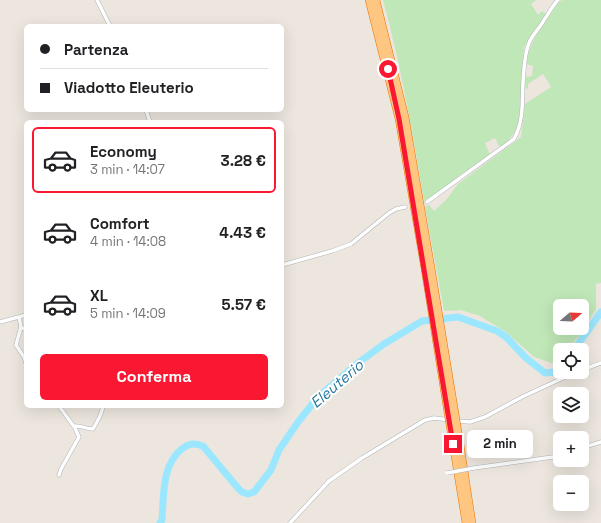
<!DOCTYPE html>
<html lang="it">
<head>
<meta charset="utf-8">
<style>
	body { margin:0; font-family:"Space Grotesk",sans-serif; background:#f6f6f6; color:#202124; height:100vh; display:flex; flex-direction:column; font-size:15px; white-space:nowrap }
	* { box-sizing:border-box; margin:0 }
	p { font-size:13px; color:#757577 }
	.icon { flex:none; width:22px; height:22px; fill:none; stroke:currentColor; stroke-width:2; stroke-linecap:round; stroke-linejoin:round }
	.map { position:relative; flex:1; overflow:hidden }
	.sheet { position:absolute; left:24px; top:120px; width:260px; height:288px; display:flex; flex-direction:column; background:#fff; border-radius:6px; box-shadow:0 4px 16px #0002 }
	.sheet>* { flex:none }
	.hud { position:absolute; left:24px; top:24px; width:260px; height:88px; border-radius:6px; box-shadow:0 4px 16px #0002; display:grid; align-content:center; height:88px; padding:0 16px; background:#fff }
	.needle { width:26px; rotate:71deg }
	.controls { position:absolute; left:553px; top:299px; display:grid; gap:8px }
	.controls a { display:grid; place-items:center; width:36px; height:36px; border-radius:6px; background:#fff; box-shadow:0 4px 16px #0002; font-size:20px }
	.end { position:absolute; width:18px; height:18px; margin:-9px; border:5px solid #f91732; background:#fff; box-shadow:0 0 0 2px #fff }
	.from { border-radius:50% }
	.bubble { position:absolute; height:28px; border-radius:6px; background:#fff; box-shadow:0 4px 16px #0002; font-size:13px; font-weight:800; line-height:28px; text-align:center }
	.hud b { display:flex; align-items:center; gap:14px; height:38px; font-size:15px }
	.hud b+b { border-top:1px solid #e0e0e0 }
	.hud i { width:10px; height:10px; background:#202124 }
	ul { padding:7px 0 0; list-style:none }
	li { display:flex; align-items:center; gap:12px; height:66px; margin:0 8px 6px; padding:0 8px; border:2px solid transparent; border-radius:6px }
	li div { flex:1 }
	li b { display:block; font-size:15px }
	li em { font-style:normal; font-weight:800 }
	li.selected { border-color:#f91732 }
	li>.icon { width:36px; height:36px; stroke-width:1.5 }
	.button { display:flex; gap:8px; margin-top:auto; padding:8px 16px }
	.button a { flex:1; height:46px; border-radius:6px; background:#f91732; color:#fff; font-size:16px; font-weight:800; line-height:46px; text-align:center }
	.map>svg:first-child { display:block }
	.green { fill:#c0e7b7; fill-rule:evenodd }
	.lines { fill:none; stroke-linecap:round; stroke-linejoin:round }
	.river { stroke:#9be7ff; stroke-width:7 }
	.minor-casing { stroke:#afb4b8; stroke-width:4.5 }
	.motorway-casing { stroke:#ea7200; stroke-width:8 }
	.minor { stroke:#fff; stroke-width:3.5 }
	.motorway { stroke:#ffc682; stroke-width:7 }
	.minor-bridge-casing { stroke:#afb4b8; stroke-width:4.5; stroke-linecap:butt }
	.motorway-bridge-casing { stroke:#ea7200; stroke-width:8; stroke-linecap:butt }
	.minor-bridge { stroke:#fff; stroke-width:3.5 }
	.motorway-bridge { stroke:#ffc682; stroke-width:7 }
	.route { stroke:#f91732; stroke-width:5 }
	.labels { text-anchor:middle; stroke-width:4; stroke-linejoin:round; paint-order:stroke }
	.water-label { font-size:15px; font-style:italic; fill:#2a799e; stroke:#fff }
</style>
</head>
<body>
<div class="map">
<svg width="601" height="523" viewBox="0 0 601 523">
	<rect width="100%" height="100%" fill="#ece6de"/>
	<!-- green -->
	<path class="green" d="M383,0H536L531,4L538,15L542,11L546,14L524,47L519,123C515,134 509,140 500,148L495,138L485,143L490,155L470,169L461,174L444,189L424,201C413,134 401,66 383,0Z
		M563,0H601V283L596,284V309L579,336L566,350H560V356L552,363L534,357L506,332L480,316L461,310L444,311L425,207L429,205L434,211L446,200L458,184L521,137L525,104L551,87L543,74L528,84V88L525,89L526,77L532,76L533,66L526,64C530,38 545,23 559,2ZM560,306H582V328H560Z"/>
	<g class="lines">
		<!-- river -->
		<path class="river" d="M574,350L601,312
			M160,523L162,520C164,497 161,464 183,448C190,443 195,443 203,446L237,487L242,492L248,494L254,492L271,470L279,450L298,422L318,397L358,363L384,344L422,321L458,317L497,331L506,337L526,358L545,373L554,372L560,368"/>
		<!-- minor casing -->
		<g class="minor-casing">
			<path id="minor" d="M97,0L110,26
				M146,110L150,122
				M427,202L514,139C524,120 522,103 523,82C524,70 524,55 529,43C532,35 540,28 544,20C549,13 552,6 558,0
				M282,265L332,251L351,244L389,213L396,209L405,207
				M19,317L21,327L16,345L24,357L26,363
				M0,322L26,315
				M21,327L26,330
				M582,370L601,363
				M59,406L75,428L79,437L61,469L59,475
				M456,421L470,422L485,417L522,397L576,372
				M74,426C81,425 86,429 93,429L100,416L103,407
				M582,450L588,446L601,442
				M474,468L560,456
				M290,523L329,481L362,458L425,420L434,418L450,420"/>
		</g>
		<!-- motorway casing -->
		<g class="motorway-casing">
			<path id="motorway" d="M369,0L399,119L425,269
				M376,0L405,117L431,268
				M453,444L466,523
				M460,444L472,523"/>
		</g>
		<!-- minor -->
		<use href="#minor" class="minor"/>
		<!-- motorway -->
		<use href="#motorway" class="motorway"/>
		<!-- minor-bridge casing -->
		<g class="minor-bridge-casing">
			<path id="minor-bridge" d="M447,473L474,468"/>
		</g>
		<!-- motorway-bridge casing -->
		<g class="motorway-bridge-casing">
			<path id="motorway-bridge" d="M431,268L460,444
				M425,269L453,444"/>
		</g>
		<!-- minor-bridge -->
		<use href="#minor-bridge" class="minor-bridge"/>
		<!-- motorway-bridge -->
		<use href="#motorway-bridge" class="motorway-bridge"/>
	</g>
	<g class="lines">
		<!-- route -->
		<path class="route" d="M388,69L399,119L453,444"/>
	</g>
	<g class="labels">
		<!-- water labels -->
		<g class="water-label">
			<text transform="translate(337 384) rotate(-41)" y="5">Eleuterio</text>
		</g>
	</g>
</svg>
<div class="controls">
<a><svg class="needle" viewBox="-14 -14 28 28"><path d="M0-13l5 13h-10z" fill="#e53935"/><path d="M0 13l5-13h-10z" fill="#757577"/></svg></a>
<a><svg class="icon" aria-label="locate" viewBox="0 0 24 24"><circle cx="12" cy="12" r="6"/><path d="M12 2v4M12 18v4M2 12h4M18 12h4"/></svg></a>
<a><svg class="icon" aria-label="layers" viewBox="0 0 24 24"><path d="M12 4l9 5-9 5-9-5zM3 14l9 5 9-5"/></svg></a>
<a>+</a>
<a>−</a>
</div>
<i class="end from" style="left:388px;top:69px"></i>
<i class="end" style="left:453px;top:444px"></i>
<div class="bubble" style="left:467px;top:430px;width:66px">2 min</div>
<div class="hud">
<b><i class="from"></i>Partenza</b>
<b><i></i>Viadotto Eleuterio</b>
</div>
<section class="sheet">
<ul>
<li class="selected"><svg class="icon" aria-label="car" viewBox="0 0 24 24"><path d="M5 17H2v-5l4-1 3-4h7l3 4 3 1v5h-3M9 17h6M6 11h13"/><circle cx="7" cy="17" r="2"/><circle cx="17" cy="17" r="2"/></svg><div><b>Economy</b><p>3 min · 14:07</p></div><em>3.28 €</em></li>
<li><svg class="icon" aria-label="car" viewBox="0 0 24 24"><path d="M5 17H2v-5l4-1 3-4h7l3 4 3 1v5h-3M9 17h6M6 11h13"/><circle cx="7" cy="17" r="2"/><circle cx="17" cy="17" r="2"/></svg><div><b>Comfort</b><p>4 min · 14:08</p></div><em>4.43 €</em></li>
<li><svg class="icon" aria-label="car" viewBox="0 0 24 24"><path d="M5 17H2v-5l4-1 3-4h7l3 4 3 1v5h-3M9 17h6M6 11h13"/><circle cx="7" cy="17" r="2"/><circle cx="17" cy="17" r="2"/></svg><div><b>XL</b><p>5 min · 14:09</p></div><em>5.57 €</em></li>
</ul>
<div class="button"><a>Conferma</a></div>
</section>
</div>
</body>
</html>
